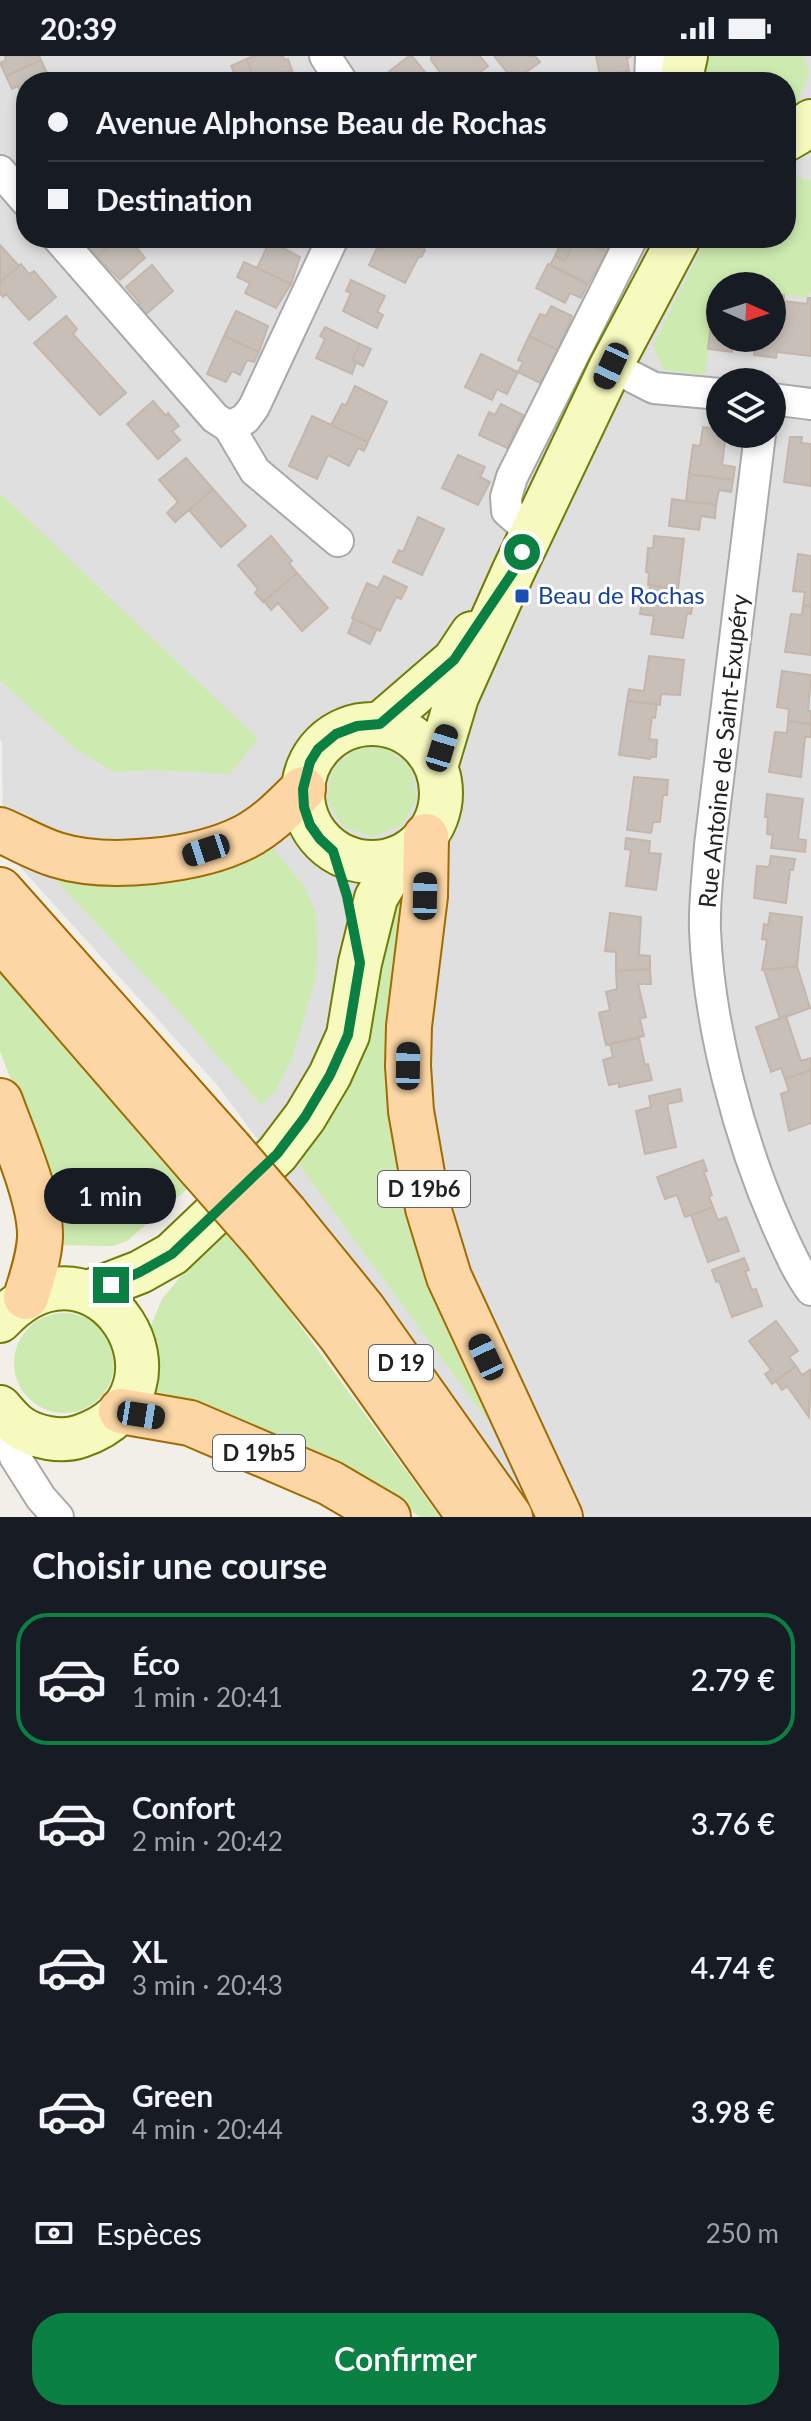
<!DOCTYPE html>
<html lang="fr">
<head>
<meta charset="utf-8">
<style>
	body { margin:0; font-family:Lato,sans-serif; background:#242831; color:#f1f3f6; height:100vh; display:flex; flex-direction:column; font-size:30px; white-space:nowrap }
	* { box-sizing:border-box; margin:0 }
	p { font-size:26px; color:#9ea1a6 }
	.icon { flex:none; width:44px; height:44px; fill:none; stroke:currentColor; stroke-width:2; stroke-linecap:round; stroke-linejoin:round }
	.map { position:relative; height:1461px; overflow:hidden }
	.drawer { display:flex; flex-direction:column; background:#171b24; flex:1 }
	.drawer>* { flex:none }
	.banner { position:absolute; left:16px; top:16px; width:780px; height:176px; border-radius:32px; box-shadow:0 4px 12px #0003; display:grid; align-content:center; height:176px; padding:0 32px; background:#171b24 }
	.needle { width:52px; rotate:93deg }
	.buttons { position:absolute; left:706px; top:216px; display:grid; gap:16px }
	.buttons a { display:grid; place-items:center; width:80px; height:80px; border-radius:50%; background:#171b24; box-shadow:0 4px 12px #0003; font-size:40px }
	.end { position:absolute; width:36px; height:36px; margin:-18px; border:10px solid #0b8043; background:#fff; box-shadow:0 0 0 4px #fff }
	.from { border-radius:50% }
	.bubble { position:absolute; height:56px; border-radius:28px; background:#171b24; box-shadow:0 4px 12px #0003; font-size:26px; font-weight:600; line-height:56px; text-align:center }
	.car { position:absolute; width:24px; height:48px; margin:-24px -12px; border-radius:10px; box-shadow:0 0 6px 2px #0007; background:linear-gradient(#222 24%,#8ab4d8 0 40%,#222 0 76%,#8ab4d8 0 86%,#222 0) }
	.banner b { display:flex; align-items:center; gap:28px; height:76px; font-size:30px }
	.banner b+b { border-top:2px solid #363941 }
	.banner i { width:20px; height:20px; background:#f1f3f6 }
	ul { padding:0; list-style:none }
	li { display:flex; align-items:center; gap:24px; height:132px; margin:0 16px 12px; padding:0 16px; border:4px solid transparent; border-radius:32px }
	li div { flex:1 }
	li b { display:block; font-size:30px }
	li em { font-style:normal; font-weight:600 }
	li.active { border-color:#0b8043 }
	li>.icon { width:72px; height:72px; stroke-width:1.5 }
	h2 { padding:0 32px; font-size:36px; line-height:96px }
	.pay { display:flex; align-items:center; gap:20px; height:88px; padding:0 32px; font-size:30px }
	.pay p { margin-inline-start:auto }
	.action { display:flex; gap:16px; margin-top:auto; padding:16px 32px }
	.action a { flex:1; height:92px; border-radius:32px; background:#0b8043; color:#fff; font-size:32px; font-weight:600; line-height:92px; text-align:center }
	.status { display:flex; justify-content:space-between; align-items:center; height:56px; padding:0 40px; background:#171b24; direction:ltr }
	.status svg { height:22px; fill:currentColor }
	.map>svg:first-child { display:block }
	.residential { fill:#e0dfdf; fill-rule:evenodd }
	.grass { fill:#cdebb0 }
	.building { fill:#c7bfb8; stroke:#c4b6ab; stroke-width:2 }
	.lines { fill:none; stroke-linecap:round; stroke-linejoin:round }
	.street-casing { stroke:#a9a9a9; stroke-width:34 }
	.secondary-casing { stroke:#707d05; stroke-width:46 }
	.primary-casing { stroke:#a06b00; stroke-width:48 }
	.street { stroke:#fff; stroke-width:30 }
	.secondary { stroke:#f7fabf; stroke-width:42 }
	.primary { stroke:#fcd6a4; stroke-width:44 }
	.primary-bridge-casing { stroke:#a06b00; stroke-width:48; stroke-linecap:butt }
	.primary-bridge { stroke:#fcd6a4; stroke-width:44 }
	.route { stroke:#0b8043; stroke-width:10 }
	.transit-dot { fill:#1a4fb4; stroke:#fff; stroke-width:3 }
	.labels { text-anchor:middle; stroke-width:6; stroke-linejoin:round; paint-order:stroke }
	.shield { fill:#fff; stroke:#646464; stroke-width:2 }
	.shield-label { font-size:22px; font-weight:bold; fill:#222 }
	.transit-label { font-size:24px; fill:#164399; stroke:#fff; text-anchor:start }
	.street-label { font-size:24px; fill:#222; stroke:#fff }
</style>
</head>
<body>
<div class="status"><b>20:39</b><svg viewBox="0 0 49 12"><path d="M0 12V9h3v3zM5 12V6h3v6zM10 12V3h3v9zM15 12V0h3v12zM26 1h20v11H26zM47 4h2v5h-2z"/></svg></div>
<div class="map">
<svg width="811" height="1461" viewBox="0 0 811 1461">
	<rect width="100%" height="100%" fill="#f2efe9"/>
	<!-- residential -->
	<path class="residential" d="M0,0H811V1461H536L218,1030L3,792L2,686L0,684ZM26,26H786V182H26ZM720,230H772V282H720ZM720,326H772V378H720Z"/>
	<!-- grass -->
	<path class="grass" d="M701,0H803L809,16L796,52L786,57V26H701Z
		M786,118L811,125V236H809L808,242L772,237V230H716L705,319L664,314L653,290L707,182H786Z
		M0,437L258,683L230,718L154,714L114,716L74,692L0,624Z
		M387,692L411,712L417,742L402,769L373,781L344,771L327,744L333,713L355,693Z
		M265,783L304,830L316,856L317,892L316,922L291,1005L276,1034L261,1049L180,957L40,807Z
		M405,837L388,971V1034L431,1230L489,1366L302,1113L299,1103L386,850Z
		M0,914L193,1128L127,1185L113,1190L54,1189L25,1061L0,995Z
		M225,1167L440,1461H420L399,1446L152,1343L147,1279L162,1243Z
		M14 1307a50 50 0 1 1 100 0a50 50 0 1 1-100 0Z"/>
	<!-- building -->
	<path class="building" d="M5,0H39L41,4L6,20L0,7L6,4Z
		M254,0H283L284,4L288,3L292,14L265,26H256L246,3Z
		M409,0H412L433,26H385L382,21Z
		M431,0H480L488,10L473,22L469,18L459,26H447L431,4Z
		M494,0H535L540,6L514,25Z
		M596,0H631L627,3L629,15L600,20Z
		M246,3L256,26H238L231,10Z
		M41,4L51,26H26L25,46L18,30L12,33L6,20Z
		M292,14L297,25L265,26Z
		M83,182H119L97,201Z
		M119,182H129L145,202L120,224L97,201Z
		M388,182H407L423,189L425,194L422,200L418,202L405,227L369,209L377,192L382,194Z
		M563,182H576L565,205L555,200Z
		M576,182L607,196L588,228L550,209L555,200L565,205Z
		M577,182H610L613,184L607,196Z
		M270,185L300,201L291,228L257,212Z
		M0,189L19,210L0,226Z
		M244,206L291,228L276,252L245,237L250,227L237,221Z
		M21,208L29,218L34,215L56,241L29,264L6,238L3,241L0,237V226Z
		M548,208L588,228L581,242L570,237L565,247L536,232Z
		M152,209L173,235L146,258L138,249L140,247L126,231Z
		M351,224L385,240L377,256L383,259L377,272L343,255L351,237L346,235Z
		M715,236L720,237V282H772V237L784,239V245L807,248L808,242H811V300L777,296L776,302L754,299L755,293L733,291L732,296L708,293Z
		M551,250L572,260L558,294L529,280L540,258L546,260Z
		M236,255L268,270L259,296L224,280Z
		M66,260L77,273L73,278L126,337L100,359L34,287Z
		M325,271L360,288L352,304L356,307L352,318L316,302L325,283L320,280Z
		M224,280L259,296L254,306L247,304L240,319L232,315L226,326L207,318Z
		M529,280L558,294L540,327L518,316L523,306L518,304Z
		M360,288L371,293L363,310L352,304Z
		M481,298L518,316L507,338L497,333L492,344L465,331Z
		M355,330L387,346L368,386L331,369L342,348L346,349Z
		M153,345L166,360L168,357L179,370L172,375L180,384L158,403L127,368Z
		M501,348L523,359L507,392L479,379L489,356L495,359Z
		M312,360L368,386L364,395L358,392L349,410L328,399L317,423L289,410Z
		M703,371L720,373V378H726L722,409L735,411L733,424L689,418L693,389L700,390Z
		M790,381H802L801,387L811,388V430L784,426Z
		M458,399L485,411L480,421L490,426L478,449L442,432Z
		M186,402L213,433L175,466L167,457L178,446L159,424Z
		M689,418L733,424L731,436L719,434L716,449L686,445Z
		M213,433L246,470L221,491L189,454Z
		M672,443L716,449L715,462L701,460L699,474L669,470Z
		M418,461L444,473L422,519L393,506L399,494L403,496Z
		M271,480L292,505L289,507L297,517L263,546L255,537L258,533L238,509Z
		M654,480L684,483L678,533L648,529L649,517L646,516L648,492H653Z
		M798,498L811,500V550L803,549L805,536L793,535Z
		M297,517L328,552L302,575L278,547L271,554L264,545Z
		M384,520L407,531L401,543L396,541L380,575L352,562L367,527L378,532Z
		M650,529L678,533L677,543L693,546L691,558L687,557L683,582L651,578L654,560L640,558L643,539L649,540Z
		M803,549L811,550V599L785,596L791,558L802,559Z
		M354,563L377,573L370,588L348,577Z
		M649,600L684,604L680,639L661,638L660,649L627,645L629,633L644,635Z
		M782,615L811,619L808,655H811V668L788,665L789,653L777,651Z
		M627,645L657,648L655,662L652,661L649,683L657,684L656,701H651L650,703L619,699Z
		M788,665L811,668V681H805L801,721L769,716L775,676L787,677Z
		M634,721L668,724L667,739H663L660,766H653L651,777L627,774Z
		M767,738L803,743L798,783L806,784L805,796L771,792L773,779L767,778L768,761H765Z
		M626,782L650,785L649,797L661,798L656,834L626,830L631,794L625,793Z
		M771,800L795,803L793,814H790L786,847L754,842L757,810L769,811Z
		M610,857L641,861L639,899L650,900V913L616,915V896L605,895Z
		M770,857L802,861L797,910L762,914L767,884L762,883L764,868L768,869Z
		M797,910L810,952L780,963L764,914Z
		M650,913L651,928H638L646,961L640,963L644,980L606,989L599,957L610,954L606,936L617,933L616,915Z
		M786,960L801,1005L811,1002V1014L785,1023L781,1012L771,1016L756,971Z
		M639,982L645,1009L648,1008L652,1024L619,1031V1027L609,1029L603,1004L613,1001L610,988Z
		M811,1014V1067L789,1075L781,1038L789,1035L785,1023Z
		M680,1033L682,1045L667,1048L676,1091L645,1098L636,1055L651,1051L649,1040Z
		M703,1104L707,1115L704,1116L712,1139L709,1141L713,1151L685,1161L677,1139L665,1143L657,1121Z
		M713,1151L718,1164L726,1161L739,1195L708,1206L691,1159Z
		M744,1202L749,1214L745,1215L752,1234L756,1233L762,1250L732,1261L719,1225L716,1226L712,1214Z
		M776,1265L798,1295L789,1301L796,1310L772,1328L765,1318L771,1314L749,1285Z
		M796,1310L802,1319L811,1313L809,1361L787,1330L782,1334L776,1325Z"/>
	<g class="lines">
		<!-- street casing -->
		<g class="street-casing">
			<path id="street" d="M325,0L342,26
				M650,26L651,0
				M0,115L26,145
				M58,182L215,362L229,371L245,363L254,351L333,182
				M611,310L654,332L720,338
				M772,343L811,348
				M229,371L255,415L338,485
				M760,378L710,789C708,818 704,846 705,874C709,970 739,1082 777,1169C787,1191 797,1215 811,1234
				M532,477L507,455L506,441L512,421L632,182
				M0,1354L15,1401L41,1442L58,1461"/>
		</g>
		<!-- secondary casing -->
		<g class="secondary-casing">
			<path id="secondary" d="M684,26L683,13L686,0
				M786,84L798,77L811,65
				M380,668L454,604L472,577
				M303 737a69 69 0 1 1 138 0a69 69 0 1 1-138 0Z
				M436,711L457,641L513,516L611,310L679,182
				M88,1236L140,1216L172,1198L277,1098L305,1061L330,1019L348,979L360,907L376,842L400,801
				M0,1265C97,1160 206,1337 81,1380C62,1387 34,1382 17,1369C11,1364 5,1357 0,1351"/>
		</g>
		<!-- primary casing -->
		<g class="primary-casing">
			<path id="primary" d="M0,774C19,782 37,793 57,799C108,815 198,805 245,781C268,769 285,751 303,733
				M426,780L425,840L409,970L408,1010L411,1055L428,1152L449,1221L560,1461
				M0,834L230,1093
				M0,881L201,1113
				M0,1045C13,1081 41,1144 40,1181C39,1202 32,1222 26,1241
				M286,1158L363,1253L510,1461
				M265,1186L341,1280L470,1461
				M121,1355L190,1367L330,1427L388,1461"/>
		</g>
		<!-- street -->
		<use href="#street" class="street"/>
		<!-- secondary -->
		<use href="#secondary" class="secondary"/>
		<!-- primary -->
		<use href="#primary" class="primary"/>
		<!-- primary-bridge casing -->
		<g class="primary-bridge-casing">
			<path id="primary-bridge" d="M230,1093L286,1158
				M201,1113L265,1186"/>
		</g>
		<!-- primary-bridge -->
		<use href="#primary-bridge" class="primary-bridge"/>
	</g>
	<g class="lines">
		<!-- route -->
		<path class="route" d="M111,1229L140,1216L172,1198L277,1098L305,1061L330,1019L348,979L360,907L347,840L333,795L320,783L310,769L304,751L303,733L310,706L318,693L336,678L357,670L380,668L454,604L513,516L522,496"/>
	</g>
	<!-- markers -->
	<rect class="transit-dot" x="514" y="532" width="16" height="16" rx="4"/>
	<g class="labels">
		<!-- shield labels -->
		<g class="shield">
			<rect x="378" y="1115" width="92" height="36" rx="6"/>
			<rect x="369" y="1289" width="64" height="36" rx="6"/>
			<rect x="213" y="1379" width="92" height="36" rx="6"/>
		</g>
		<g class="shield-label">
			<text x="424" y="1141">D 19b6</text>
			<text x="401" y="1315">D 19</text>
			<text x="259" y="1405">D 19b5</text>
		</g>
		<!-- transit labels -->
		<g class="transit-label">
			<text x="538" y="548">Beau de Rochas</text>
		</g>
		<!-- street labels -->
		<g class="street-label">
			<text transform="translate(724 695) rotate(-84)" y="8">Rue Antoine de Saint-Exupéry</text>
		</g>
	</g>
</svg>
<div class="buttons">
<a><svg class="needle" viewBox="-14 -14 28 28"><path d="M0-13l5 13h-10z" fill="#e53935"/><path d="M0 13l5-13h-10z" fill="#9ea1a6"/></svg></a>
<a><svg class="icon" aria-label="layers" viewBox="0 0 24 24"><path d="M12 4l9 5-9 5-9-5zM3 14l9 5 9-5"/></svg></a>
</div>
<i class="end from" style="left:522px;top:496px"></i>
<i class="end" style="left:111px;top:1229px"></i>
<div class="bubble" style="left:44px;top:1112px;width:132px">1 min</div>
<i class="car" style="left:611px;top:310px;rotate:205deg"></i>
<i class="car" style="left:442px;top:692px;rotate:17deg"></i>
<i class="car" style="left:206px;top:794px;rotate:252deg"></i>
<i class="car" style="left:425px;top:840px;rotate:1deg"></i>
<i class="car" style="left:408px;top:1010px;rotate:1deg"></i>
<i class="car" style="left:486px;top:1301px;rotate:335deg"></i>
<i class="car" style="left:141px;top:1359px;rotate:99deg"></i>
<div class="banner">
<b><i class="from"></i>Avenue Alphonse Beau de Rochas</b>
<b><i></i>Destination</b>
</div>
</div>
<section class="drawer">
<h2>Choisir une course</h2>
<ul>
<li class="active"><svg class="icon" aria-label="car" viewBox="0 0 24 24"><path d="M5 17H2v-5l4-1 3-4h7l3 4 3 1v5h-3M9 17h6M6 11h13"/><circle cx="7" cy="17" r="2"/><circle cx="17" cy="17" r="2"/></svg><div><b>Éco</b><p>1 min · 20:41</p></div><em>2.79 €</em></li>
<li><svg class="icon" aria-label="car" viewBox="0 0 24 24"><path d="M5 17H2v-5l4-1 3-4h7l3 4 3 1v5h-3M9 17h6M6 11h13"/><circle cx="7" cy="17" r="2"/><circle cx="17" cy="17" r="2"/></svg><div><b>Confort</b><p>2 min · 20:42</p></div><em>3.76 €</em></li>
<li><svg class="icon" aria-label="car" viewBox="0 0 24 24"><path d="M5 17H2v-5l4-1 3-4h7l3 4 3 1v5h-3M9 17h6M6 11h13"/><circle cx="7" cy="17" r="2"/><circle cx="17" cy="17" r="2"/></svg><div><b>XL</b><p>3 min · 20:43</p></div><em>4.74 €</em></li>
<li><svg class="icon" aria-label="car" viewBox="0 0 24 24"><path d="M5 17H2v-5l4-1 3-4h7l3 4 3 1v5h-3M9 17h6M6 11h13"/><circle cx="7" cy="17" r="2"/><circle cx="17" cy="17" r="2"/></svg><div><b>Green</b><p>4 min · 20:44</p></div><em>3.98 €</em></li>
</ul>
<div class="pay"><svg class="icon" aria-label="cash" viewBox="0 0 24 24"><path d="M3 7h18v10H3z"/><circle cx="12" cy="12" r="2"/></svg>Espèces<p>250 m</p></div>
<div class="action"><a>Confirmer</a></div>
</section>
</body>
</html>
